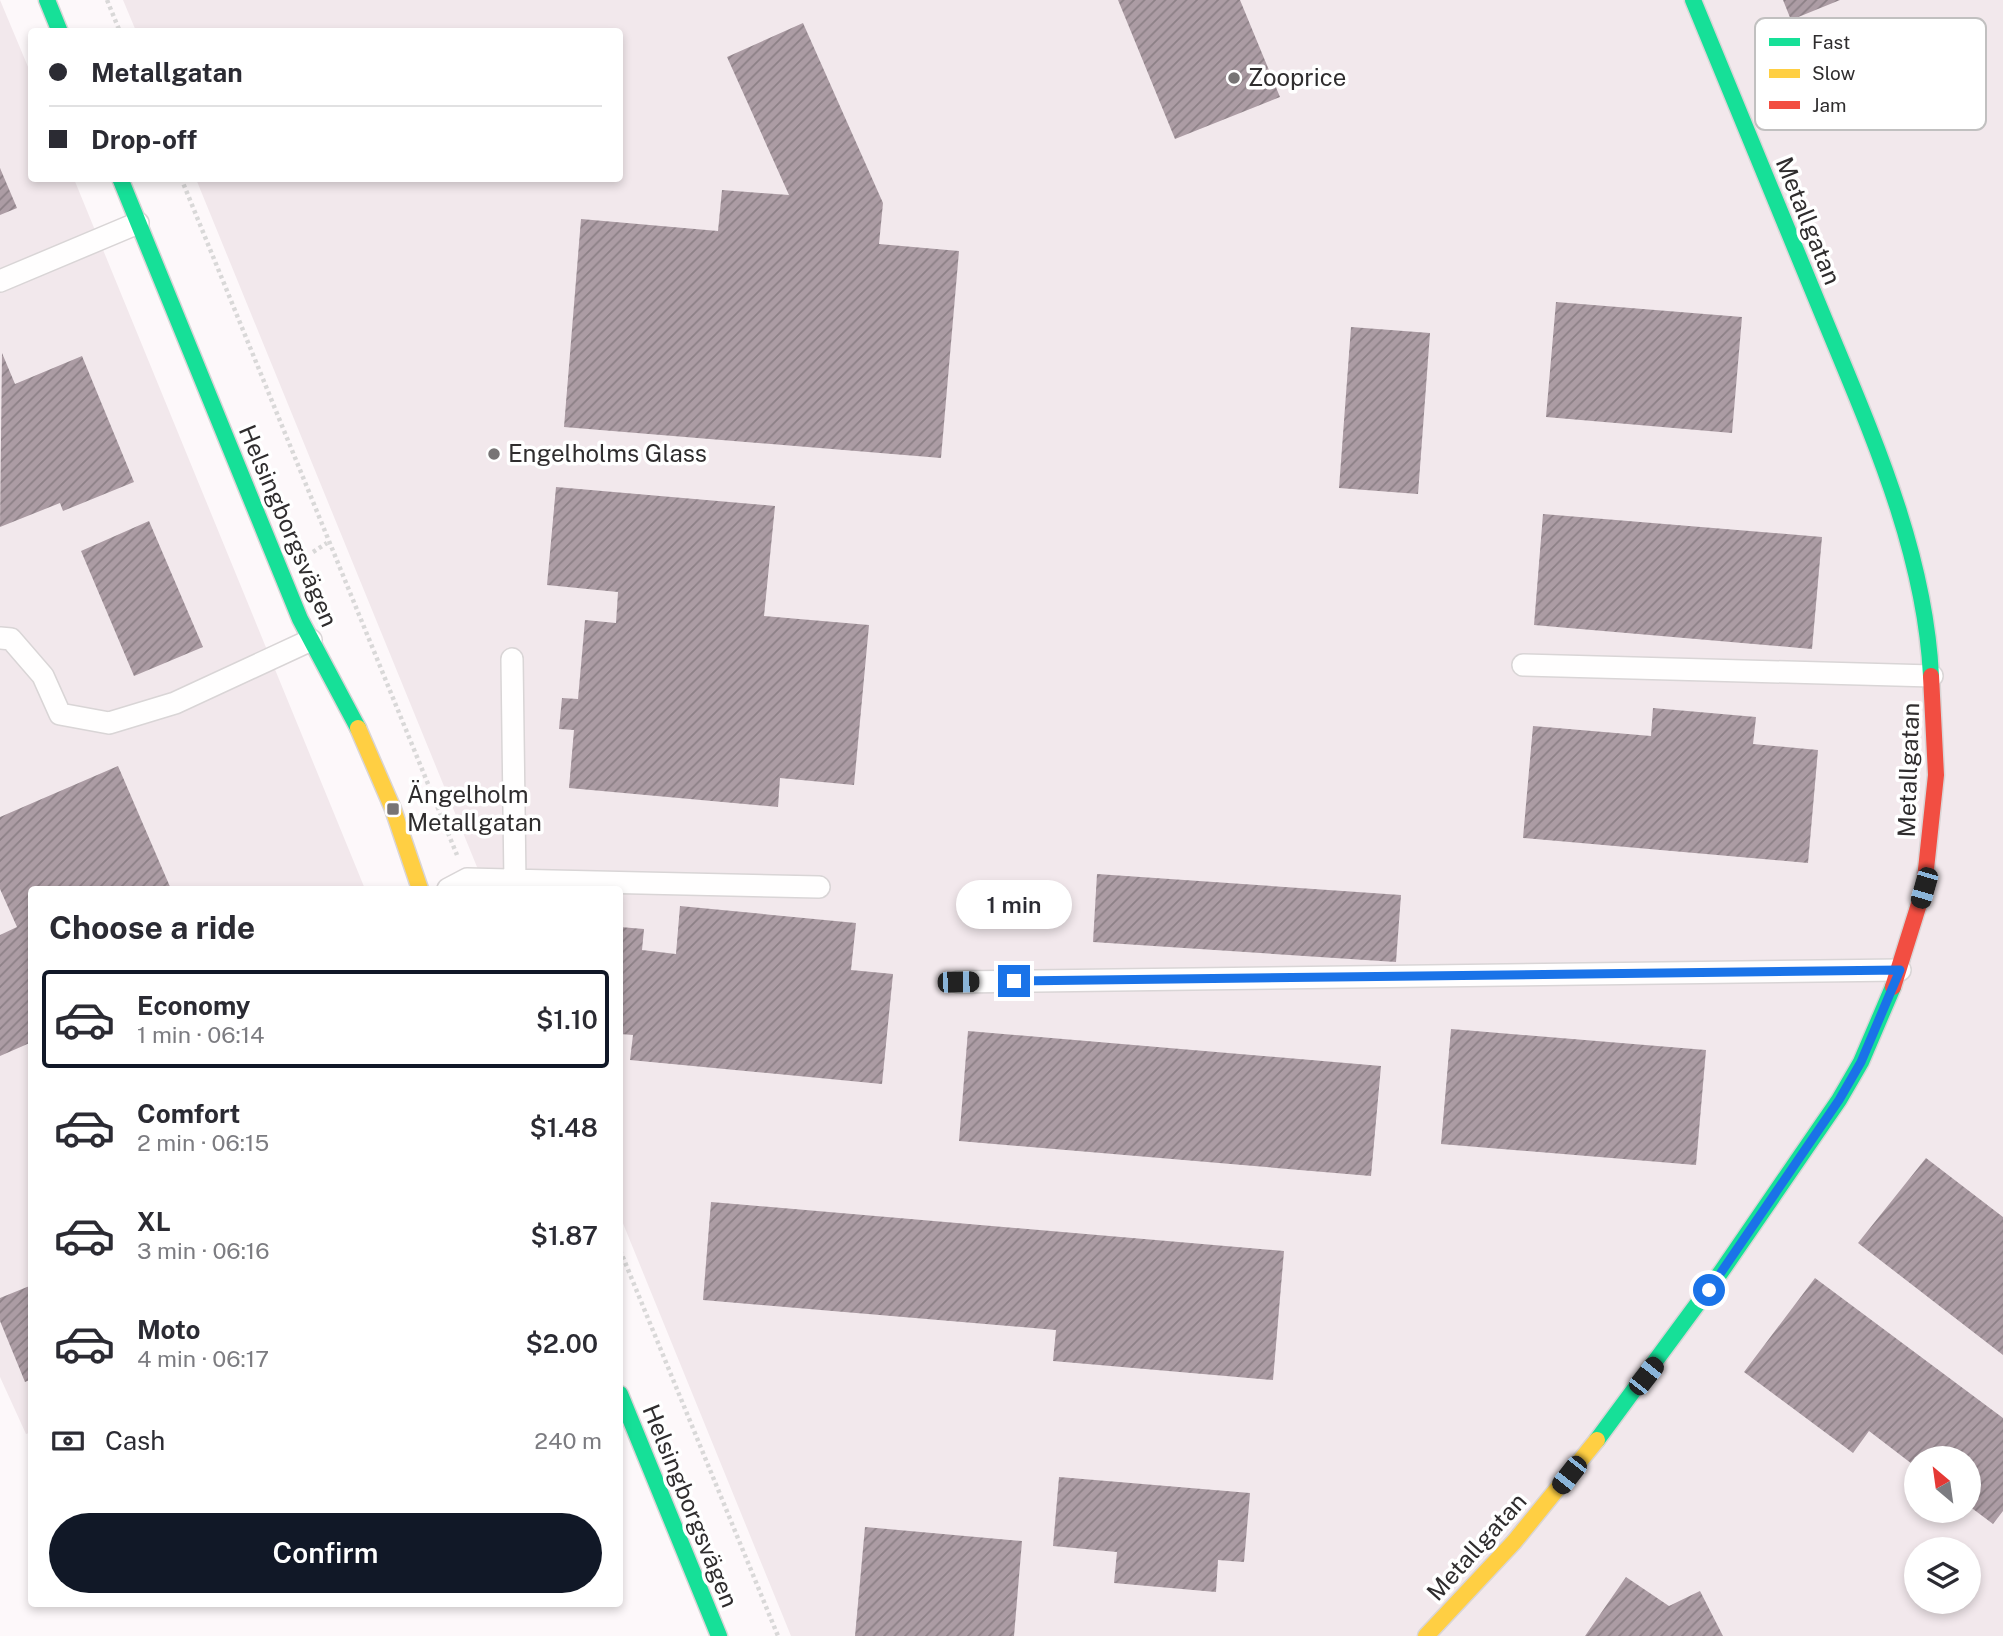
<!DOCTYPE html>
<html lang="en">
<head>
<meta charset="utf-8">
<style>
	body { margin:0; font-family:"Public Sans",sans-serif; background:#f2f2f3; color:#2b2b33; height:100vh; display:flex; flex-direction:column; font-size:26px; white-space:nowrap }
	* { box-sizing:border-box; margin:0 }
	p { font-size:23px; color:#7c7c81 }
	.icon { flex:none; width:38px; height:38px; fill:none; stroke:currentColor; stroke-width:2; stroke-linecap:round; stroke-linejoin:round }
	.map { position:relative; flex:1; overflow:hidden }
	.details { position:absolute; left:28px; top:886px; width:595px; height:721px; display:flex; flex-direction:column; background:#fff; border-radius:7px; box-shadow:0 4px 10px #0003 }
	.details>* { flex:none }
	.top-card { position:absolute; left:28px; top:28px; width:595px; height:154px; border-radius:7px; box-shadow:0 4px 10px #0003; display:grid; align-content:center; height:154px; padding:0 21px; background:#fff }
	.needle { width:46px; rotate:331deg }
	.tools { position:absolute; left:1904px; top:1446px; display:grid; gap:14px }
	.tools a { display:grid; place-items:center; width:77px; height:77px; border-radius:50%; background:#fff; box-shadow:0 4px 10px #0003; font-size:35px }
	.end { position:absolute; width:32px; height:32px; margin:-16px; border:9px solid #1a73e8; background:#fff; box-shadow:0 0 0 4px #fff }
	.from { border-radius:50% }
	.bubble { position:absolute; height:49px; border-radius:24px; background:#fff; box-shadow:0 4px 10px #0003; font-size:23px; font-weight:600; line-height:49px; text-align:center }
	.car { position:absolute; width:21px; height:42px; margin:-21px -10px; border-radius:9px; box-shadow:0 0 5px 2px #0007; background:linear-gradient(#222 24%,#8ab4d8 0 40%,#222 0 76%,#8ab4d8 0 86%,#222 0) }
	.top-card b { display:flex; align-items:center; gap:24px; height:66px; font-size:26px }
	.top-card b+b { border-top:2px solid #e1e1e2 }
	.top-card i { width:18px; height:18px; background:#2b2b33 }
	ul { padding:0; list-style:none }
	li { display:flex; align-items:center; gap:21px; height:98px; margin:0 14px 10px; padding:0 7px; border:4px solid transparent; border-radius:7px }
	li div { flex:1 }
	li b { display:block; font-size:26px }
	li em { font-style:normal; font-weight:600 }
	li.active { border-color:#111827 }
	li>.icon { width:63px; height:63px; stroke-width:1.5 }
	h2 { padding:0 21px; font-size:32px; line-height:84px }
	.pay { display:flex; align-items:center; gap:18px; height:77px; padding:0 21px; font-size:26px }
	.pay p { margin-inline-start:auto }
	.action { display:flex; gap:14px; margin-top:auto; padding:14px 21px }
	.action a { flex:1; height:80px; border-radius:42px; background:#111827; color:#fff; font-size:28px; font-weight:600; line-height:80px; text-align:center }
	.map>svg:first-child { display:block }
	.built { fill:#f2e8ec; fill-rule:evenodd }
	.building { fill:url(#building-hatch) }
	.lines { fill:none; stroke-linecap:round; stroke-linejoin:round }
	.lane-casing { stroke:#d9d5d6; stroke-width:24 }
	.fast-casing { stroke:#d9d5d6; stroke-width:19 }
	.slow-casing { stroke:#d9d5d6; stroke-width:19 }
	.jam-casing { stroke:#d9d5d6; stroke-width:19 }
	.path { stroke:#d9d8d8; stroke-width:4.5; stroke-dasharray:3.5 3.5; stroke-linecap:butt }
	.lane { stroke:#fffefe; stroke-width:21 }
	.fast { stroke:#16e098; stroke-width:16 }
	.slow { stroke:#ffcf43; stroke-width:16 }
	.jam { stroke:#f24e42; stroke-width:16 }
	.route { stroke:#1a73e8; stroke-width:9 }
	.poi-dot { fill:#777475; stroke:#fff; stroke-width:2.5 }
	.labels { text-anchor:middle; stroke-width:7; stroke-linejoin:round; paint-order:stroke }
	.poi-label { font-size:24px; fill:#2f2d2e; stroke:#fff; text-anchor:start }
	.street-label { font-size:24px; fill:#2f2d2e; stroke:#fff }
	.key { fill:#fff; stroke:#c1c0c0; stroke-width:2 }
	.key-label { font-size:19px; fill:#2f2d2e }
</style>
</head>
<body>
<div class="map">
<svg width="2003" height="1636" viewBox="0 0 2003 1636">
	<defs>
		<pattern id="building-hatch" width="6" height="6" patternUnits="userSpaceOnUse" patternTransform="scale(1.75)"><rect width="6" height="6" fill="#ac9ca4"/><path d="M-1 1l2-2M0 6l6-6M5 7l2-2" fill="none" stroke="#8c8086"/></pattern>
	</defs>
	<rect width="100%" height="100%" fill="#fdf8fa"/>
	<!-- built -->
	<path class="built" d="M0,0L31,74L32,178L74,179L365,889H32V1432L26,1434L0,1377Z
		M123,0H2003V1636H791L620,1216V889H486L196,179L620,178V32L136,31ZM1916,1458H1969V1510H1916ZM1916,1549H1969V1601H1916Z"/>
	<!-- building -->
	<path class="building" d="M1118,0H1240L1280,97L1175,139Z
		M1783,0H1840L1791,20Z
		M803,23L883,203L879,244L959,251L941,458L564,427L581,219L718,231L722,190L789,195L727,57Z
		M0,168L17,208L0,215Z
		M1556,302L1742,317L1732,433L1546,417Z
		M1351,327L1430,333L1418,494L1339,488Z
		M2,353L15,384L82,356L134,482L63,511L60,503L0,527Z
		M556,487L775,506L764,616L869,625L854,785L780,778L778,807L569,788L574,730L559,729L562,698L578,699L585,620L616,623L618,592L547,585Z
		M1543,514L1822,537L1812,649L1534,625Z
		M149,521L203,647L134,676L81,551Z
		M1653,708L1756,717L1753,744L1818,750L1808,863L1523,838L1533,726L1651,736Z
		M118,766L171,889H32V1042L0,1056V935L17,927L0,889V817Z
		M1097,874L1401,895L1396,962L1093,942Z
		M680,906L856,923L851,970L893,974L882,1084L630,1060L633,1035L620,1034V927L644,929L642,950L676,954Z
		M1451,1029L1706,1050L1696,1165L1441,1144Z
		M968,1031L1381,1066L1371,1176L959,1141Z
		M1926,1158L2003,1217V1355L1858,1243Z
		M711,1202L1284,1251L1273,1380L1053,1361L1056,1330L703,1300Z
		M1815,1278L2003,1418V1511L1993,1524L1969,1506V1458H1916V1467L1869,1431L1853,1453L1744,1372Z
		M32,1285V1379L25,1382L0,1321V1298Z
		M1059,1477L1250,1493L1244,1562L1218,1560L1216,1592L1114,1583L1117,1552L1053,1546Z
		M865,1527L1022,1541L1014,1636H855Z
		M1626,1577L1669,1606L1700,1591L1723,1636H1585Z"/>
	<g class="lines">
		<!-- lane casing -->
		<g class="lane-casing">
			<path id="lane" d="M0,281L138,223
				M0,638L11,639L43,676L60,714L109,723L175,703L311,640
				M512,659L515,883
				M1523,665L1932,676
				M448,889L467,879L819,887
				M958,982L1900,970"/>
		</g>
		<!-- fast casing -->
		<g class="fast-casing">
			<path id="fast" d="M47,0L60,32
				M1693,0C1737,106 1780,212 1824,318C1871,432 1925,551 1931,676
				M120,178L300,619L358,728
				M620,1394L719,1636
				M1597,1440L1721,1272L1839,1100L1861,1062L1893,987"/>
		</g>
		<!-- slow casing -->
		<g class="slow-casing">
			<path id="slow" d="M358,728L393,809L420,889
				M1426,1636L1514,1542L1597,1440"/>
		</g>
		<!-- jam casing -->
		<g class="jam-casing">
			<path id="jam" d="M1893,987L1924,888L1936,775L1931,676"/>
		</g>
		<!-- path -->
		<path class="path" d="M107,0L120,32
			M181,178L457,855
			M313,552L327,543
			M620,1250L778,1636"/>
		<!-- lane -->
		<use href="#lane" class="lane"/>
		<!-- fast -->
		<use href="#fast" class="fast"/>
		<!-- slow -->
		<use href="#slow" class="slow"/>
		<!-- jam -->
		<use href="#jam" class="jam"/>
	</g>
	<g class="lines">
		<!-- route -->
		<path class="route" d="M1014,981L1900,970L1861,1062L1839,1100L1709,1290"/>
	</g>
	<!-- markers -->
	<g class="poi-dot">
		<circle cx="1234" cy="78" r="7"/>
		<circle cx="494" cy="454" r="7"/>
		<rect x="386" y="802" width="14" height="14" rx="3.5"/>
	</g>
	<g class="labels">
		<!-- poi labels -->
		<g class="poi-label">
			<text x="1248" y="86">Zooprice</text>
			<text x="508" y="462">Engelholms Glass</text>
			<text x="407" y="803">Ängelholm<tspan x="407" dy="28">Metallgatan</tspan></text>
		</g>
		<!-- street labels -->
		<g class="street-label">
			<text transform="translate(1808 221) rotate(68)" y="8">Metallgatan</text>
			<text transform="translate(288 526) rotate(67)" y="8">Helsingborgsvägen</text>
			<text transform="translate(1909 770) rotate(-88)" y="8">Metallgatan</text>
			<text transform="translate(690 1506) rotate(68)" y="8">Helsingborgsvägen</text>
			<text transform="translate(1477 1547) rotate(-48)" y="8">Metallgatan</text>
		</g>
	</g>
	<!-- legend -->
	<rect x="1755" y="18" width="231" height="112" rx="10" class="key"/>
	<rect x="1769" y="38" width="31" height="8" fill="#16e098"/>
	<rect x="1769" y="69" width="31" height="9" fill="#ffcf43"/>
	<rect x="1769" y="101" width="31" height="8" fill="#f24e42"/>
	<g class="key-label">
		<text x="1812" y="49">Fast</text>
		<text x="1812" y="80">Slow</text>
		<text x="1812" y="112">Jam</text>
	</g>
</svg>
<div class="tools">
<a><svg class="needle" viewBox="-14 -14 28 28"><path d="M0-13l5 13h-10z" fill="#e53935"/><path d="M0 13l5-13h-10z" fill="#7c7c81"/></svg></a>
<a><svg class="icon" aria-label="layers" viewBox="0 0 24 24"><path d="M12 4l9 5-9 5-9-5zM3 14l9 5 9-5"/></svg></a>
</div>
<i class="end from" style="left:1709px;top:1290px"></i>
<i class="end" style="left:1014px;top:981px"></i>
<div class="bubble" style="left:956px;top:880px;width:116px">1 min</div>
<i class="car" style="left:1924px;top:888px;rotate:196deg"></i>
<i class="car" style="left:958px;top:982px;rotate:89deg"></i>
<i class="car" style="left:1646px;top:1376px;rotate:38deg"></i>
<i class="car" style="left:1569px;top:1475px;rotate:218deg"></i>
<div class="top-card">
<b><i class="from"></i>Metallgatan</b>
<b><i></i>Drop-off</b>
</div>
<section class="details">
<h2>Choose a ride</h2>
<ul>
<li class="active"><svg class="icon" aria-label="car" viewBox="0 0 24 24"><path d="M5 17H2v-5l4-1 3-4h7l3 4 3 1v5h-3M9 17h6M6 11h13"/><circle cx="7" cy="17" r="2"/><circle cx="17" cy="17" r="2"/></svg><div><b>Economy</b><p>1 min · 06:14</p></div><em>$1.10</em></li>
<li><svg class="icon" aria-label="car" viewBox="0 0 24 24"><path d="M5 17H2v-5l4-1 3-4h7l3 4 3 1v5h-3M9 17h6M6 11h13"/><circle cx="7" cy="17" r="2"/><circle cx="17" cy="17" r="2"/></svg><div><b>Comfort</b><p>2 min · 06:15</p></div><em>$1.48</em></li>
<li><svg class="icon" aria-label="car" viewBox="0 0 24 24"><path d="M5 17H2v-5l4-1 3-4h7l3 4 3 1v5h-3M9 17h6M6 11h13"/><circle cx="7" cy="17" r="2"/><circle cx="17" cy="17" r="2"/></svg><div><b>XL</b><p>3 min · 06:16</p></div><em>$1.87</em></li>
<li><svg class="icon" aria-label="car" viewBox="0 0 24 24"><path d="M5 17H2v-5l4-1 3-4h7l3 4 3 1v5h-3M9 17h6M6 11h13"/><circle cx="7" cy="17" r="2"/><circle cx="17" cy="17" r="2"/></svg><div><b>Moto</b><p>4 min · 06:17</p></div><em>$2.00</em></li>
</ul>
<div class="pay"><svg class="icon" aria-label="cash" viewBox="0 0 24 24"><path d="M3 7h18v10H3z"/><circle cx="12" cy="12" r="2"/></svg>Cash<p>240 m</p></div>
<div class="action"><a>Confirm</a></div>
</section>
</div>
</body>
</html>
